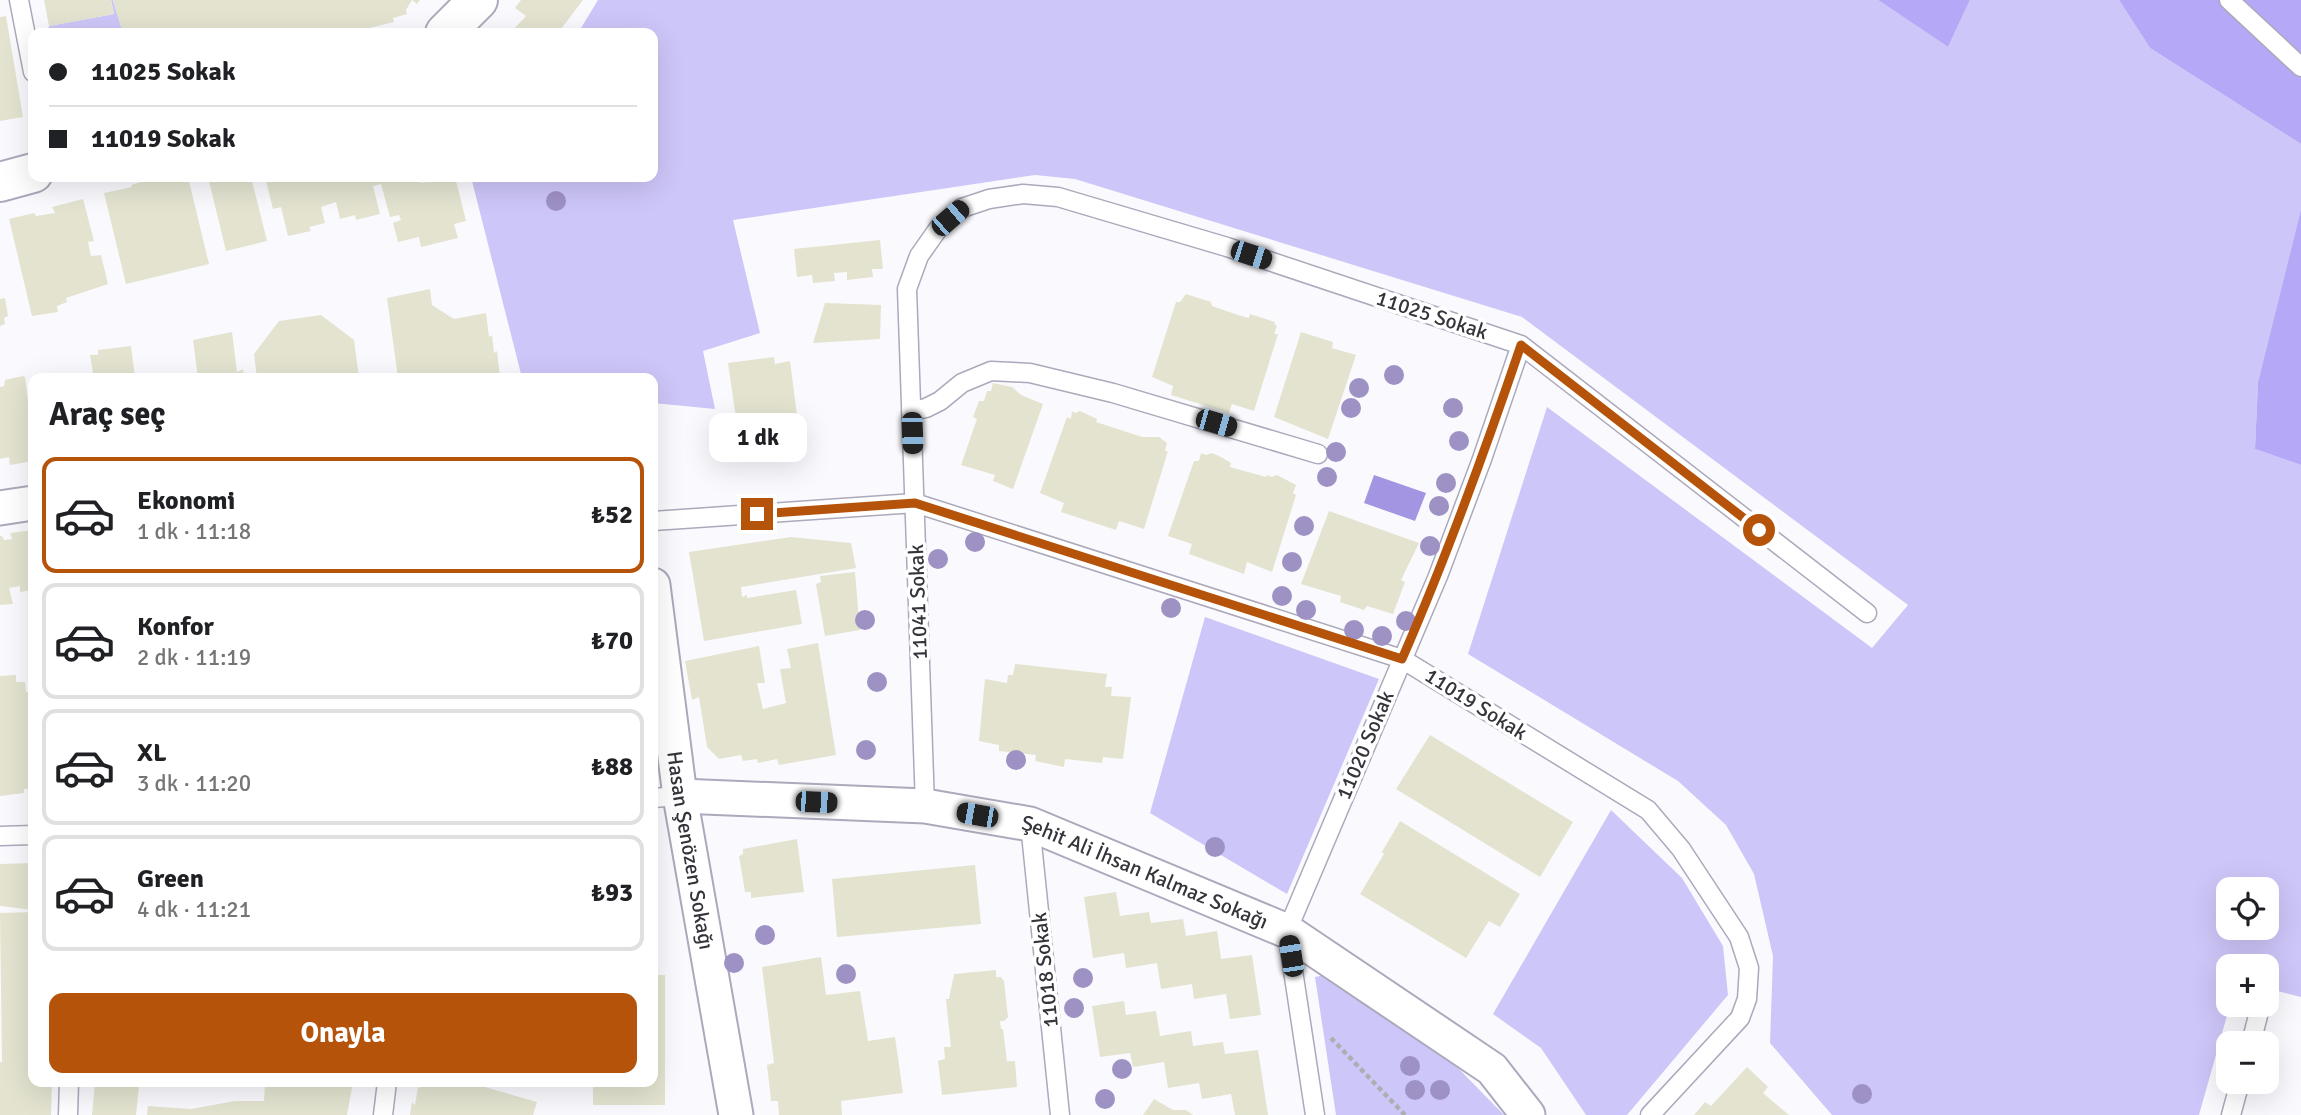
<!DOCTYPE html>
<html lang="tr">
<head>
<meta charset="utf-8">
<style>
	body { margin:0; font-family:Signika,sans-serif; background:#f6f6f6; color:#202124; height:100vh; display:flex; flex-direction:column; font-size:26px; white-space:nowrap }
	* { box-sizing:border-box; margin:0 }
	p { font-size:23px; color:#757577 }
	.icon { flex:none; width:38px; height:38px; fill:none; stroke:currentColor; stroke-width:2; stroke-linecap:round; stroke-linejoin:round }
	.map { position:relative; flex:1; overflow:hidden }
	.details { position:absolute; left:28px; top:373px; width:630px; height:714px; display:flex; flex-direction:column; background:#fff; border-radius:14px; box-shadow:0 7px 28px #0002 }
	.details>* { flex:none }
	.hud { position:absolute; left:28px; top:28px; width:630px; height:154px; border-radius:14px; box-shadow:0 7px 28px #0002; display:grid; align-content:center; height:154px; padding:0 21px; background:#fff }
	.buttons { position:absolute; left:2216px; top:877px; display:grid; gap:14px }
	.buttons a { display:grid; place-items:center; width:63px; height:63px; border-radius:14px; background:#fff; box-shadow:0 7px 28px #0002; font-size:35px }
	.end { position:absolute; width:32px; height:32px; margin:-16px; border:9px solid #b45309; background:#fff; box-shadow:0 0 0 4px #fff }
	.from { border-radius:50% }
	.bubble { position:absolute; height:49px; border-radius:14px; background:#fff; box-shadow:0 7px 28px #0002; font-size:23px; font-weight:700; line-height:49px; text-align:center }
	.car { position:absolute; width:21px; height:42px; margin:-21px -10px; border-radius:9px; box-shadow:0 0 5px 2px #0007; background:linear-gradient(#222 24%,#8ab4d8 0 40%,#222 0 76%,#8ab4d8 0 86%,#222 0) }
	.hud b { display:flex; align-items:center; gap:24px; height:66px; font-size:26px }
	.hud b+b { border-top:2px solid #e0e0e0 }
	.hud i { width:18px; height:18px; background:#202124 }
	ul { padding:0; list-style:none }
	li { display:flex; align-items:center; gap:21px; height:116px; margin:0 14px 10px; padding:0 7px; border:4px solid #e0e0e0; border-radius:14px }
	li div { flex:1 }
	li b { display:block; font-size:26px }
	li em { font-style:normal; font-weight:700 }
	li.current { border-color:#b45309 }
	li>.icon { width:63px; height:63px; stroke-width:1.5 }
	h2 { padding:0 21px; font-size:32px; line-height:84px }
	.cta { display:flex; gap:14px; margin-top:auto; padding:14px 21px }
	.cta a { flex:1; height:80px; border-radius:14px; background:#b45309; color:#fff; font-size:28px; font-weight:700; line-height:80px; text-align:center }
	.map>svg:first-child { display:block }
	.green { fill:#cdc6f8; fill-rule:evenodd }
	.forest { fill:#b5a8f6 }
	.water { fill:#a395e2 }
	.building { fill:#e3e3d0 }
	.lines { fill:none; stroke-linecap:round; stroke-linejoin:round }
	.lane-casing { stroke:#aba9bb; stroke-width:21 }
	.street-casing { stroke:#aba9bb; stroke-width:37 }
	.secondary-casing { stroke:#aba9bb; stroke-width:42 }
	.path { stroke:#adadb2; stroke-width:4.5; stroke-dasharray:5 3.5; stroke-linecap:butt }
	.lane { stroke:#fff; stroke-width:18 }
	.street { stroke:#fff; stroke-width:33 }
	.secondary { stroke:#fff; stroke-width:38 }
	.tree { fill:#9e91c4 }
	.route { stroke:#b45309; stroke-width:9 }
	.labels { text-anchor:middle; stroke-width:7; stroke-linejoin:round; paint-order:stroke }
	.street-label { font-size:21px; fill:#35343b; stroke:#fff }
</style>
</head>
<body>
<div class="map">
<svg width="2301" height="1115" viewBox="0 0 2301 1115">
	<rect width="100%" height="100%" fill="#fafafe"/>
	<!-- green -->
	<path class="green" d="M111,0H113L123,33H47L49,26L114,14Z
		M598,0H1878L1948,47L1970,0H2119L2150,48L2301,144V209L2258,382L2255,449L2301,465V997L2266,988V966H2228V1004L2230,1005L2199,1115H1832L1770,1043L1773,956L1754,874L1726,825L1678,781L1468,654L1547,407L1872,648L1908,605L1522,317L1075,179L1035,175L733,220L760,333L703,351L715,409L653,403V378H522L471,177H653V33H578ZM2228,889H2266V928H2228Z
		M1205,617L1379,679L1287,894L1150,813Z
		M1611,810L1682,878L1723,946L1728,995L1627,1115H1586L1541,1048L1493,1014Z
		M1325,975L1351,989L1459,1069L1504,1115H1336L1315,977Z"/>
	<!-- forest -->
	<path class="forest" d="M1878,0H1970L1948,47Z
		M2119,0H2301V144L2150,48Z
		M2301,209V465L2255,449L2258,382Z"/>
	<!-- water -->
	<path class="water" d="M1374,475L1426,493L1415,521L1364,503Z"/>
	<!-- building -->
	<path class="building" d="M44,0H111L114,14L49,26Z
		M113,0H420L417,4L412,0L406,10L407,14L393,18L394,22L349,33H123Z
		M521,0H583L558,33H510L526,16L515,8Z
		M6,16L23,117L0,121V17Z
		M159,177L160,181L188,177L209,264L126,284L104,193L132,187L131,185Z
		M208,177H251L267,241L226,251Z
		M265,177H419L421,183L455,177L466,221L454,224L458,238L421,247L419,237L398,242L393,223L401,220L399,215L390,217L381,184L373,186L380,214L356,220L355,215L340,219L336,202L321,207L325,223L309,227L311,231L288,236L281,207L273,209Z
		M83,199L94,241L88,242L91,256L101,255L108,284L66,298L67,302L57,306L58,312L32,316L9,219L34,213L36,216L55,213L52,207Z
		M880,240L883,269H872L873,277L847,280V272L834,273L835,281L813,283L812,275L797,277L794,249Z
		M430,289L432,305L454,319L486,313L489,337L492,335L494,353L497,351L500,378H398L387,298Z
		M1186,294L1211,302L1212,306L1238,315L1249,318L1250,314L1275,322L1274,324L1277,326L1274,334H1278L1254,411L1232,404L1229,413L1171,395L1173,386L1152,377L1176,302H1180Z
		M5,298L8,316L4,318L5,324L0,326V299Z
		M825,303L881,305L880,339L813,343Z
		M321,315L354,340L359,378H257L254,354L279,321Z
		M232,332L237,372L243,369L244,378H198L193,340Z
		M1301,332L1333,342L1332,348L1356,355L1328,439L1274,417Z
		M131,346L135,378H76L93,373L90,355H98V350Z
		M774,357L775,364L790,361L800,438L740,446L728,363Z
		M23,376L25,377L28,401L33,400V461L10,465L9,457L0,459V387L4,386L5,380Z
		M993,383L1012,387L1021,395L1043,404L1013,489L993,481L995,475L961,465L977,419L973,417L979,401H984L987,391H991Z
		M1072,411L1075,413L1080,411L1097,419L1096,422L1142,437H1159L1167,443L1165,451H1168L1144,529L1119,521L1116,530L1061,512L1064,503L1040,493L1067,417L1071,419Z
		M1201,453L1206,455L1212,453L1221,457L1231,463L1230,467L1266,477L1267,475L1271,477L1277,475L1296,485L1293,493L1296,495L1272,572L1247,562L1244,574L1189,554L1192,544L1168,536L1194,461H1199Z
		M1329,511L1419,543L1401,580L1405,582L1393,614L1367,606L1364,610L1340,602L1341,596L1301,584Z
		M33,530V590L20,592V586L9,588L13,604L0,605V536H2L4,540L12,539L10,533Z
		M791,537L851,543L856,568L741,587L742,597L747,595V598L796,590L802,624L704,641L689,552Z
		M855,572L860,630L825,636L816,584L821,582L820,576Z
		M818,643L836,755L779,765L777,759L758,763L757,759L743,761L741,755L719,759L707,747L699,697L692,700L685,661L759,646L765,683H757L763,709L786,703L780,669L791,668L787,649Z
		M1015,664L1107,674L1105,687H1112L1111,696L1131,697L1123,759L1103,757L1102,763L1065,759L1064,767L1035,761L1036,755L999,751V745L979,741L985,679L1007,683L1008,675H1013Z
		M16,675V682H25L26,692L33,691V789H24V793L0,796V676Z
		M1430,735L1573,822L1540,877L1396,789Z
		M1400,821L1520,894L1500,927L1489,921L1466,958L1360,894L1384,854L1382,852Z
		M797,839L804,892L751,898V892H745L739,856L743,854V849Z
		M33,863V910L0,906V864Z
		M975,865L981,924L837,937L832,879Z
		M1116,892L1120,916L1149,912L1151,923L1183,919L1186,936L1217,931L1221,959L1252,955L1261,1015L1230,1019L1226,994L1194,999L1192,984L1161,989L1157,963L1126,968L1124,953L1093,958L1084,897Z
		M33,912V1082H52L51,1115H0V1062H2L0,913Z
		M821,957L826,995L860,991L868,1041L895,1037L903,1093L841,1101L842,1115H779L778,1101H771L770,1091L767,1065L774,1063L762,967Z
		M996,970V977H1001L1004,981L1008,1017L1004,1021H1000L1001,1029H1003L1007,1061H1015L1017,1087L942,1095L938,1061L945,1059L944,1047H951L946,999H949L954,974Z
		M653,975H665V1105H593V1082H653Z
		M1124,1001L1126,1015L1156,1011L1160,1036L1191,1031L1193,1046L1223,1042L1225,1054L1258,1050L1268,1115H1235L1231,1094L1202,1099L1199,1083L1168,1088L1164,1062L1133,1067L1130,1053L1100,1057L1092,1006Z
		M1747,1067L1768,1087L1763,1093L1789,1115H1694L1705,1102L1711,1106Z
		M95,1082H174V1087L139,1085L136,1115H92Z
		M265,1082H353L347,1115H147L148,1106L191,1109L235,1101H264Z
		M422,1082H458L470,1085L471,1083L537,1102L533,1115H410L412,1102L415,1105L418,1087L420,1088Z
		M1154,1099L1173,1110H1186L1193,1115H1143Z"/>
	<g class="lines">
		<!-- lane casing -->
		<g class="lane-casing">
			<path id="lane" d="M19,0L33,72
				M2229,0L2301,67
				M911,411L926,408L940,401L962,383L991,371L1030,373L1113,393L1318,454
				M653,521L915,503L1402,659L1648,810L1681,849L1739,937L1749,968L1747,999L1740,1018L1650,1115
				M653,798L680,796
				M925,806L907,289L919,256L938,229L962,208L989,199L1023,194L1058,197L1227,247L1521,345L1867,613
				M1030,824L1060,1115
				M0,836L33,835
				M2251,1043L2261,1004
				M68,1115L69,1082
				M383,1115L387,1082
				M1315,1115L1287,931L1438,576L1482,459L1521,345
				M2231,1115L2240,1082"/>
		</g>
		<!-- street casing -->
		<g class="street-casing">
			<g id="street">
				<path d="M0,508L33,503"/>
				<path id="s1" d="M653,585L680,796L736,1115"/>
				<path id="s2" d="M680,796L925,806L1030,824L1287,931L1492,1069L1528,1115"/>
			</g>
		</g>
		<!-- secondary casing -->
		<g class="secondary-casing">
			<path id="secondary" d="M445,33L478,0
				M0,182L33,173"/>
		</g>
		<!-- path -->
		<path class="path" d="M1331,1038L1405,1115"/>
		<!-- lane -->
		<use href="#lane" class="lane"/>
		<!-- street -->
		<use href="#street" class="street"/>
		<!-- secondary -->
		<use href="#secondary" class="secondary"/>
	</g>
	<!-- trees -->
	<g class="tree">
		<circle cx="556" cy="201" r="10"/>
		<circle cx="1394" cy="375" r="10"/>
		<circle cx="1359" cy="388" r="10"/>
		<circle cx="1351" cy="408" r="10"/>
		<circle cx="1453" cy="408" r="10"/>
		<circle cx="1459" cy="441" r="10"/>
		<circle cx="1336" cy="452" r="10"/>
		<circle cx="1327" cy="477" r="10"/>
		<circle cx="1446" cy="483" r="10"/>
		<circle cx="1439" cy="506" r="10"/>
		<circle cx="1304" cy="526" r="10"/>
		<circle cx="975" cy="542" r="10"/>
		<circle cx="1430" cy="546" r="10"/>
		<circle cx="938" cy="559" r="10"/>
		<circle cx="1292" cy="562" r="10"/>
		<circle cx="1282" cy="596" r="10"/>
		<circle cx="1171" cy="608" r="10"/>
		<circle cx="1306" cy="610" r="10"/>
		<circle cx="865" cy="620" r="10"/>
		<circle cx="1406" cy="621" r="10"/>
		<circle cx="1354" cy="630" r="10"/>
		<circle cx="1382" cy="636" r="10"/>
		<circle cx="877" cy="682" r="10"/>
		<circle cx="866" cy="750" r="10"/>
		<circle cx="1016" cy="760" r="10"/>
		<circle cx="1215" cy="847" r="10"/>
		<circle cx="765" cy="935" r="10"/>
		<circle cx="734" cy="963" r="10"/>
		<circle cx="846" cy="974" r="10"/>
		<circle cx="1083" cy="978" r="10"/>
		<circle cx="1074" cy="1008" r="10"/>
		<circle cx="1410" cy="1066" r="10"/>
		<circle cx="1122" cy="1069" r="10"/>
		<circle cx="1415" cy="1090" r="10"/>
		<circle cx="1440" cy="1090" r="10"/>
		<circle cx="1862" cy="1094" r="10"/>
		<circle cx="1105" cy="1099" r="10"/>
	</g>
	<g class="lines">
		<!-- route -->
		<path class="route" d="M757,514L915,503L1402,659C1447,556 1485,451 1521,345L1759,530"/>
	</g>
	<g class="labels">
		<!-- street labels -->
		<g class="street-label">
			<text transform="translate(1432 315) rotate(18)" y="7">11025 Sokak</text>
			<text transform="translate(918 602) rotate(-92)" y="7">11041 Sokak</text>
			<text transform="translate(1476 704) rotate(32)" y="7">11019 Sokak</text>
			<text transform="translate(1365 745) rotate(-67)" y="7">11020 Sokak</text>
			<text dy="7" stroke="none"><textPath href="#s1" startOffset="268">Hasan Şenözen Sokağı</textPath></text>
			<text dy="7" stroke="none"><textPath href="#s2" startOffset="476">Şehit Ali İhsan Kalmaz Sokağı</textPath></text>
			<text transform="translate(1045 970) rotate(-96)" y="7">11018 Sokak</text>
		</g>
	</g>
</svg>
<div class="buttons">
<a><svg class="icon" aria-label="locate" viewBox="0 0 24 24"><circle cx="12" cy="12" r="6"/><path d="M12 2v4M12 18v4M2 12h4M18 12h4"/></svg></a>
<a>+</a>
<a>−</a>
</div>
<i class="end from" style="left:1759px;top:530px"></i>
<i class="end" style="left:757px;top:514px"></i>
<div class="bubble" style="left:709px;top:413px;width:98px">1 dk</div>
<i class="car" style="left:950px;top:218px;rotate:49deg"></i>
<i class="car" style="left:1251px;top:255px;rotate:108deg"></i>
<i class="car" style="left:1216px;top:423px;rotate:106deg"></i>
<i class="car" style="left:912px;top:433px;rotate:178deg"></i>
<i class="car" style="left:816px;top:802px;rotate:92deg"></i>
<i class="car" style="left:977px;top:815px;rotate:280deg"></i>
<i class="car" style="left:1291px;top:956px;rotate:351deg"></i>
<div class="hud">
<b><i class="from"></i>11025 Sokak</b>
<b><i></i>11019 Sokak</b>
</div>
<section class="details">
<h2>Araç seç</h2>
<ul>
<li class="current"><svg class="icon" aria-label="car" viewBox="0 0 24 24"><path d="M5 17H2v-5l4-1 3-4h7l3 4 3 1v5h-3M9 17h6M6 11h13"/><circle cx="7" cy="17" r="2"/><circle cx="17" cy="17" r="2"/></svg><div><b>Ekonomi</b><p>1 dk · 11:18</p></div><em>₺52</em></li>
<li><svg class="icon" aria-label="car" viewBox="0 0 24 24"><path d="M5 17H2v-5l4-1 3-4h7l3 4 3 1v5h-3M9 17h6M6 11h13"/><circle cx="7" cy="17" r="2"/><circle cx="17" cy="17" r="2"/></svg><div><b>Konfor</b><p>2 dk · 11:19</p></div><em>₺70</em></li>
<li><svg class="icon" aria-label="car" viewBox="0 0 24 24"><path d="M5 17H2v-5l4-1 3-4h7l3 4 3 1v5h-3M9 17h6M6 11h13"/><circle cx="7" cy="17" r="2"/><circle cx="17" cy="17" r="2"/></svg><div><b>XL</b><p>3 dk · 11:20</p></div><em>₺88</em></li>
<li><svg class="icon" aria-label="car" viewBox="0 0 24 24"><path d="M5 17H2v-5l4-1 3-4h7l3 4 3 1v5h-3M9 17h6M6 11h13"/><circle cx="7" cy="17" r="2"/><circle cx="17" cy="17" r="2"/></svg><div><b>Green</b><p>4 dk · 11:21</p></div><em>₺93</em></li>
</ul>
<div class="cta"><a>Onayla</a></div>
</section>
</div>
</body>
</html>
